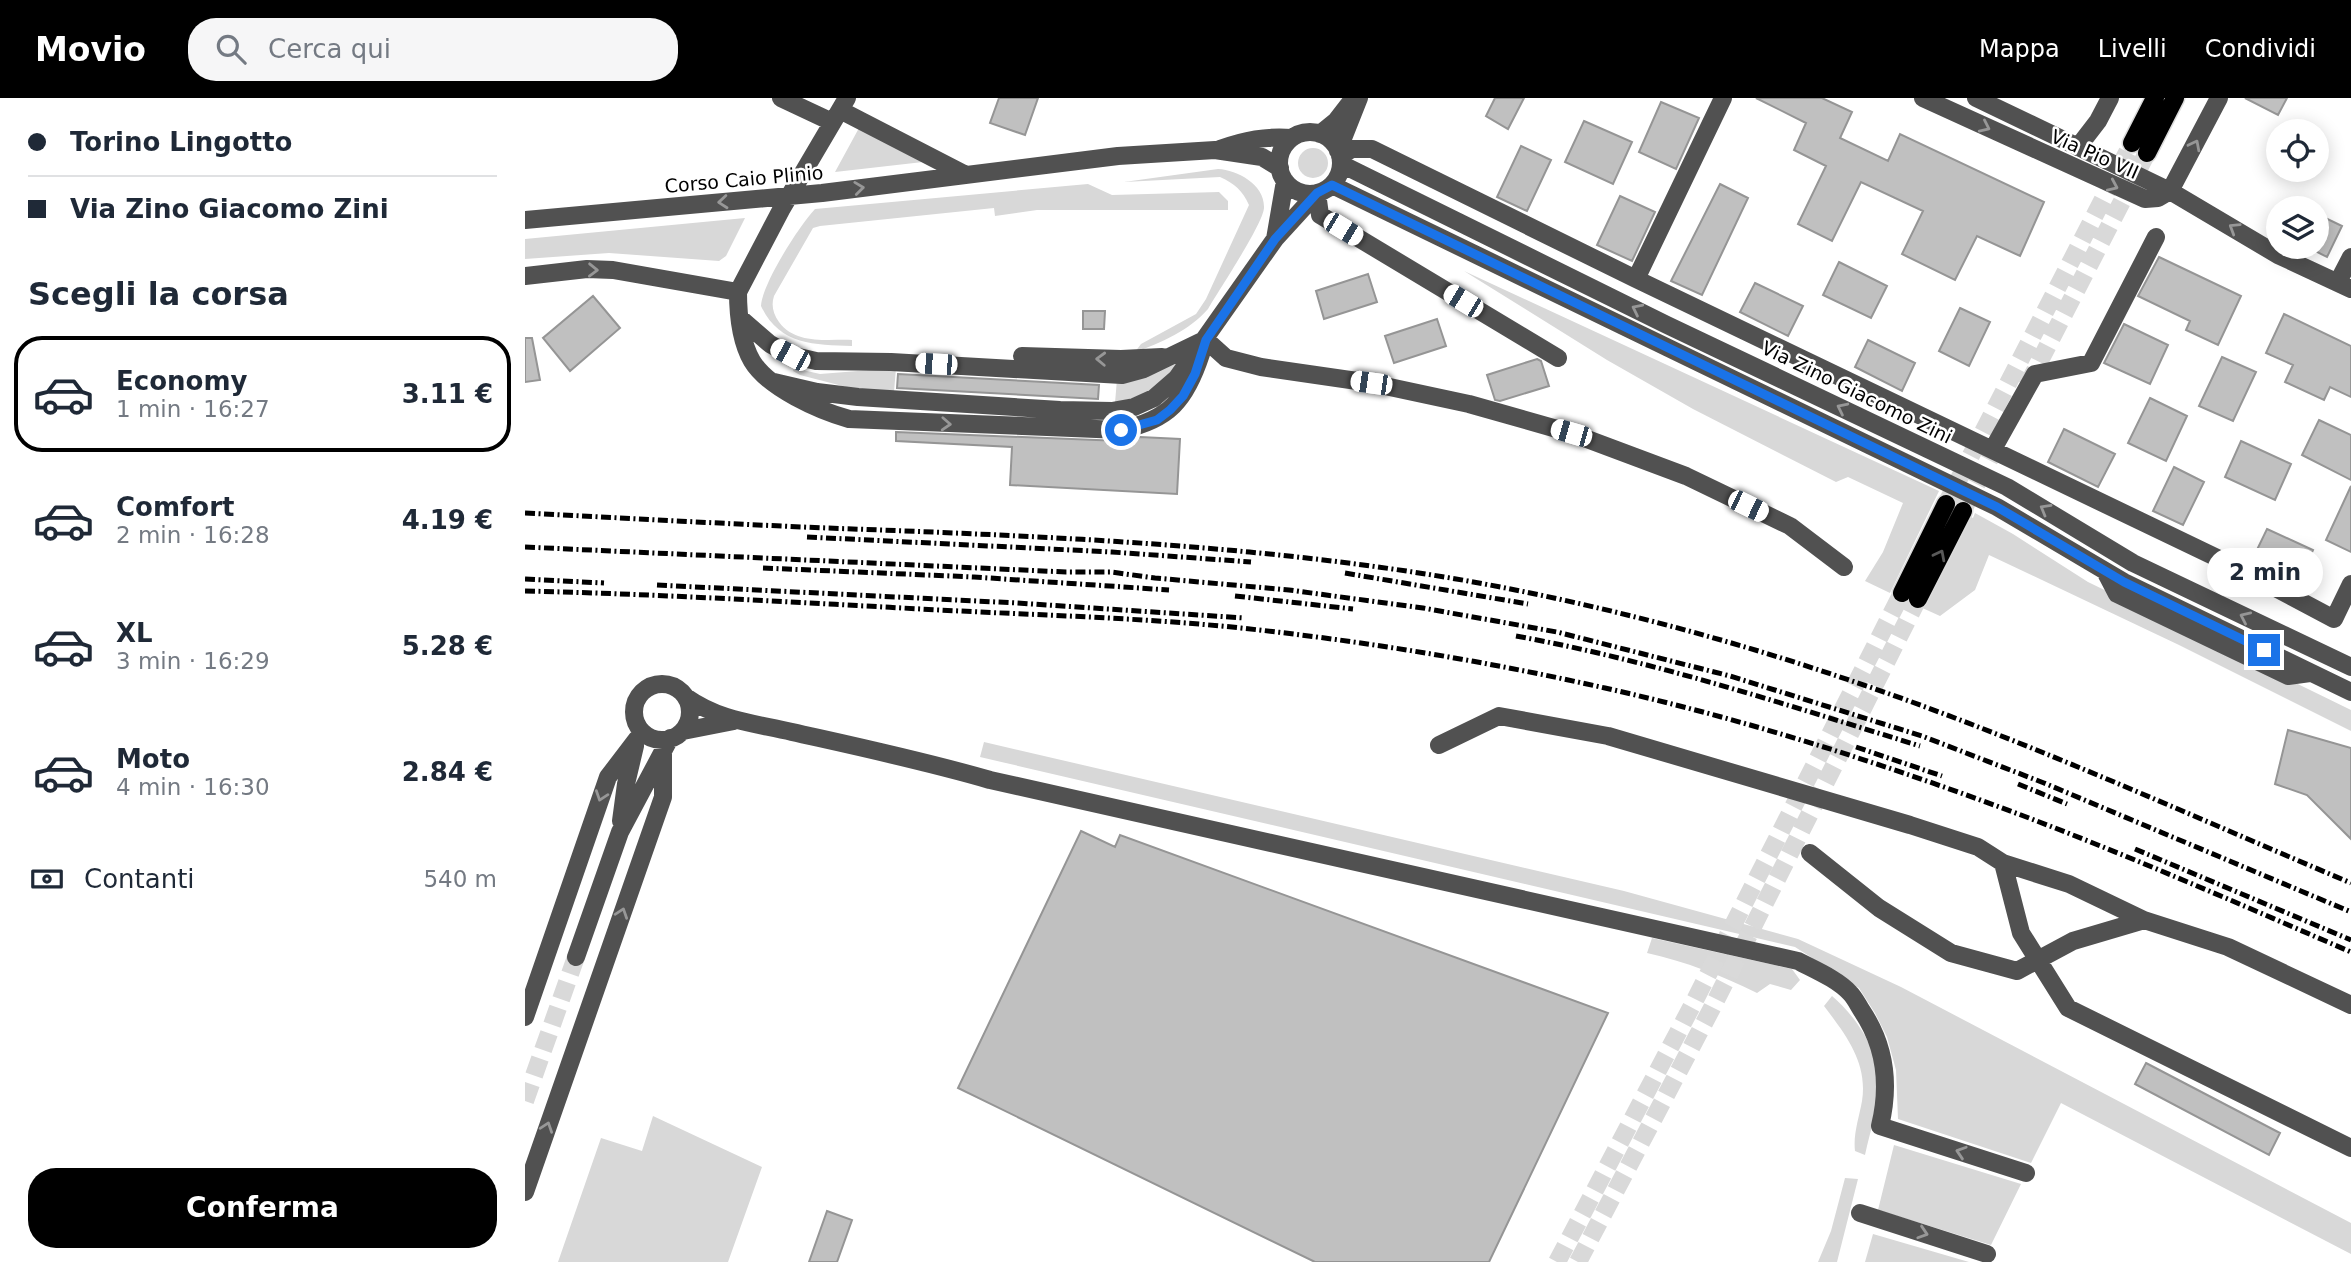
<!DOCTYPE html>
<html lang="it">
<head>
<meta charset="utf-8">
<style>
	body { margin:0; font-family:"DejaVu Sans",sans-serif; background:#f6f6f7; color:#1f2937; height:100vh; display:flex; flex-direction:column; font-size:26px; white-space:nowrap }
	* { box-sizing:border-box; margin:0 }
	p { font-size:23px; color:#747a83 }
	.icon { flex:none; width:38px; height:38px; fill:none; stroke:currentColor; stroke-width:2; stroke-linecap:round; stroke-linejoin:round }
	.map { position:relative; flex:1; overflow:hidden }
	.side { display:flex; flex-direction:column; background:#fff; width:525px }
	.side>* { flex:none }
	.banner { display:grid; align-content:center; height:154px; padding:0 28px; background:#fff }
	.buttons { position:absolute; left:1741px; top:21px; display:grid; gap:14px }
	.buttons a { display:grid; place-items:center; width:63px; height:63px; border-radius:50%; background:#fff; box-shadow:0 4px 18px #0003; font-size:35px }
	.end { position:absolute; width:32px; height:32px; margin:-16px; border:9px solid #1a73e8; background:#fff; box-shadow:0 0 0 4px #fff }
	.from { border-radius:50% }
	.bubble { position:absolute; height:49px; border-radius:24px; background:#fff; box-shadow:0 4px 18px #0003; font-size:23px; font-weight:700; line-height:49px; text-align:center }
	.car { position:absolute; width:21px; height:42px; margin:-21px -10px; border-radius:9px; box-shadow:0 0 5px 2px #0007; background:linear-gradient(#fff 24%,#345 0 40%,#fff 0 76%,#345 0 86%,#fff 0) }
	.banner b { display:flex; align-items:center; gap:24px; height:66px; font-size:26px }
	.banner b+b { border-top:2px solid #e0e1e3 }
	.banner i { width:18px; height:18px; background:#1f2937 }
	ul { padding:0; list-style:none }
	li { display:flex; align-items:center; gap:21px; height:116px; margin:0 14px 10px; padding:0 14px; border:4px solid transparent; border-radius:28px }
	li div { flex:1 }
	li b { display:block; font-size:26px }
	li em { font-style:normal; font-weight:700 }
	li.on { border-color:#000 }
	li>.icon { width:63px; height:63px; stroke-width:1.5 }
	h2 { padding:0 28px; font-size:32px; line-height:84px }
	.pay { display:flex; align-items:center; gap:18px; height:77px; padding:0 28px; font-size:26px }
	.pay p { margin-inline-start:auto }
	.cta { display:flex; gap:14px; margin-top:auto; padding:14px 28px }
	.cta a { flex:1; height:80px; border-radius:28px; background:#000; color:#fff; font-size:28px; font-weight:700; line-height:80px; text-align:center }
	header { display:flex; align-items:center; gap:42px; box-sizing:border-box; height:98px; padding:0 35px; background:#000; color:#fff }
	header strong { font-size:33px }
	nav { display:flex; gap:38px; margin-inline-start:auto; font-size:24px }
	.search { width:490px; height:63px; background:#f6f6f7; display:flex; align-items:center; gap:18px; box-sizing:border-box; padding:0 24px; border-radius:28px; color:#747a83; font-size:26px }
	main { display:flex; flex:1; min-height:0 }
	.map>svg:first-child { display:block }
	.green { fill:#d8d8d8 }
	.building { fill:#c0c0c0; stroke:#959595; stroke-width:2 }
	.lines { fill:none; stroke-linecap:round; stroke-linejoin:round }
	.minor-tunnel { stroke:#d9d9d9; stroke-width:18; stroke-dasharray:18 9; stroke-linecap:butt }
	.major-tunnel { stroke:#d9d9d9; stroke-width:18; stroke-dasharray:18 9; stroke-linecap:butt }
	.major-casing { stroke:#dbdbdb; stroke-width:21 }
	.minor { stroke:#515151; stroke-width:18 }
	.major { stroke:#000; stroke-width:18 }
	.rail { stroke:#000; stroke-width:5; stroke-dasharray:10 3.5 2 3.5; stroke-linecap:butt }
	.oneway { stroke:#979797 }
	.oneway2 { stroke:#595959 }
	.route { stroke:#1a73e8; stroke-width:9 }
	.labels { text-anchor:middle; stroke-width:5; stroke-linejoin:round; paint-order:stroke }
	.street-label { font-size:19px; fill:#000; stroke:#fff }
</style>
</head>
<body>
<header>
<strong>Movio</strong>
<div class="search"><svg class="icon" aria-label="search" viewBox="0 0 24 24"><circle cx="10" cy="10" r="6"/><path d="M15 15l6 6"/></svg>Cerca qui</div>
<nav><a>Mappa</a><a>Livelli</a><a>Condividi</a></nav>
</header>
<main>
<section class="side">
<div class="banner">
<b><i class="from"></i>Torino Lingotto</b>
<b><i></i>Via Zino Giacomo Zini</b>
</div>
<h2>Scegli la corsa</h2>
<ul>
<li class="on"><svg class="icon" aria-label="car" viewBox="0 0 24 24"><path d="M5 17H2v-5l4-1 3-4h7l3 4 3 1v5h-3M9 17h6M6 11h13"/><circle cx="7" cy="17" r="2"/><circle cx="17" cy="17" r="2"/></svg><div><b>Economy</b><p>1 min · 16:27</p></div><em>3.11 €</em></li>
<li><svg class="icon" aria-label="car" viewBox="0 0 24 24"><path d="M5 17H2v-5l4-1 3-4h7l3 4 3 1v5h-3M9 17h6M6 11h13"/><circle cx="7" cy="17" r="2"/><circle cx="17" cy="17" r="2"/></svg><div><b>Comfort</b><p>2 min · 16:28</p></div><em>4.19 €</em></li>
<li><svg class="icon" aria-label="car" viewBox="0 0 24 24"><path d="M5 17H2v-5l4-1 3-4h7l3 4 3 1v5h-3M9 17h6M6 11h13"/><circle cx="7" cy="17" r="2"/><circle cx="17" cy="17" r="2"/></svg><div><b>XL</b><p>3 min · 16:29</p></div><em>5.28 €</em></li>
<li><svg class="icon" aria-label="car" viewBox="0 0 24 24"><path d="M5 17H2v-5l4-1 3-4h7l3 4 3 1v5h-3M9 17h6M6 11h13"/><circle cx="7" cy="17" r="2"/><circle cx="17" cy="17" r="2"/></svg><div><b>Moto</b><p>4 min · 16:30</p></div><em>2.84 €</em></li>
</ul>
<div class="pay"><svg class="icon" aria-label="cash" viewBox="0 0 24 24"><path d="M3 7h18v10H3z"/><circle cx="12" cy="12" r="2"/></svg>Contanti<p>540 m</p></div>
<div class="cta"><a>Conferma</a></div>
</section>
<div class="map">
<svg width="1826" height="1164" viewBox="0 0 1826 1164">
	<rect width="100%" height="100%" fill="#fff"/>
	<!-- green -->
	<path class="green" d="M334,30L398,64L310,74Z
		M773 65a15 15 0 1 1 30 0a15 15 0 1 1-30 0Z
		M693,71C713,72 740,87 739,110C738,126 694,192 683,211C665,232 636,245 610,254L616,246L671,216L681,201L724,107C717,92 710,86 695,79L599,84Z
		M563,86L587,97L694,94L703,103V112H512L470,118L469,110L295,128L288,130L249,198C246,207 248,216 254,224C271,247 302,241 327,242V248C289,247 254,247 236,208C237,186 274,128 290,111Z
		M220,120L201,158L194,163L84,155L0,161V141Z
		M939,173L1414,393L1365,495L1340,483L1358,454L1378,405L1323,379L1311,384L1168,311L1082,262Z
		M652,264C640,291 615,298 590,305L592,281Z
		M269,270L295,276L371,270L369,294L333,292L275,277L268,273Z
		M1439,415L1448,420L1450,415L1488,436L1563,484L1826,612V633L1654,547L1464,457L1450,492L1415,518L1393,508Z
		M459,644L1099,793L1273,841L1376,889L1826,1125V1156L1536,1005L1506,1065L1373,1021L1371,972L1362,939L1350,915L1334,890L1270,849L455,659Z
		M1127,840L1267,871L1275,882L1266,892L1245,886L1232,895C1196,877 1161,864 1122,855Z
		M1307,898C1330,917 1356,955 1354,987C1353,1010 1345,1034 1340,1057L1330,1053C1328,1036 1334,1020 1337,1003C1343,965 1321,937 1299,908Z
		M128,1018L237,1069L203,1164H33L76,1040L117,1053Z
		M1369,1047L1496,1086L1466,1147L1353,1112Z
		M1320,1080L1333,1081L1312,1164H1293L1306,1133Z
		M1348,1136L1444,1164H1340Z"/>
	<!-- building -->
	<path class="building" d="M474,0H513L500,37L465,25Z
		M970,0H999L983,31L961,18Z
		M1231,0H1297L1327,14L1315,40L1363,63L1375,36L1519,104L1495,158L1452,138L1430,182L1377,156L1398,113L1336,84L1307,143L1273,126L1301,68L1269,52L1281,25Z
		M1720,0H1762L1753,17Z
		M1136,4L1174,20L1151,71L1114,54Z
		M1059,23L1107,44L1088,86L1040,64Z
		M996,48L1026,62L1002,113L972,99Z
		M1195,86L1223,100L1177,197L1146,183Z
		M1095,98L1130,114L1107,163L1072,147Z
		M1792,116L1817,128L1802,159L1792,154Z
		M1634,159L1716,198L1693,247L1661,232L1665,223L1613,198Z
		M1314,164L1362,188L1346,220L1298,197Z
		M843,176L852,204L799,221L791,193Z
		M1230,185L1278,208L1263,238L1215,214Z
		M68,198L95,230L45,273L18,240Z
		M1435,210L1465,224L1444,268L1414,253Z
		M558,213H580L579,231H558Z
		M1759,216L1826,248V299L1805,289L1799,302L1760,284L1768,267L1741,255Z
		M912,221L921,248L869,265L860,238Z
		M1599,226L1643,247L1625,286L1579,265Z
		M0,240H7L15,282L0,284Z
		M1343,242L1390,265L1377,293L1330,269Z
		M1697,259L1731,274L1708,323L1674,308Z
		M1012,261L1016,263L1024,288L975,303L970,302L962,277Z
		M373,276L574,287L573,301L372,290Z
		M1625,300L1662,318L1641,363L1603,345Z
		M1794,322L1826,337V382L1777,357Z
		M1539,331L1590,356L1573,389L1523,364Z
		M371,334L596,343L615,339L655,341L652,396L485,387L487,349L371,343Z
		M1716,343L1766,366L1750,402L1700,379Z
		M1649,369L1679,384L1658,427L1628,413Z
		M1826,388V454L1801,442Z
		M1742,431L1788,452L1775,481L1728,460Z
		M1763,632L1826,650V741L1782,697L1750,686Z
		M556,733L590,749L595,737L1083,915L964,1164H790L433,990Z
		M1621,965L1755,1035L1744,1057L1610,986Z
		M302,1113L327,1122L312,1164H284Z"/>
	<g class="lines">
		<!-- minor-tunnel -->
		<path class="minor-tunnel" d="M0,1003L51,859"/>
		<!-- major-tunnel -->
		<path class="major-tunnel" d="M1502,288L1622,55
			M1421,406L1607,45
			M1439,410L1475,341
			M1032,1164L1169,904L1377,495
			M1053,1164L1187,910L1393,501"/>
		<!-- major casing -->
		<g class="major-casing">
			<path id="major" d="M1607,45L1630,0
				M1622,55L1650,0
				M1377,495L1421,406
				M1393,501L1438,413"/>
		</g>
		<!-- minor -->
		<path class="minor" d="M256,0L307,24
			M1398,0L1620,101L1633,100L1645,93L1694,0
			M1451,0L1645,93L1753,157L1826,191
			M315,12L441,77
			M754 65a31 31 0 1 1 62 0a31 31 0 1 1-62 0Z
			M795,36L811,23L828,1
			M1553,49L1573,23L1585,0
			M695,51C720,42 741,38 767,40
			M813,53L834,0
			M815,58L827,51H847L1111,181L1709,468L1809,521L1826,486
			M816,66L1142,227L1482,389L1608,465L1826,569
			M807,87L1472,409L1599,484L1826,594
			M792,95L795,117L1033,260
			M0,122L297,95L593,58L690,52L737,59L755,70
			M750,141L760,83
			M0,178L62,171L88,172L213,194
			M1111,181L1198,0
			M1813,184L1826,159
			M213,194C213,215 216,244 227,263C243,290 295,313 324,321L596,332C644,322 661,302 676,256
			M213,194L256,112L322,0
			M215,220L245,246L265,257L291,263L366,264L597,277L619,271L677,243
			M681,242L701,260L736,269L846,285L944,306L1046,335L1161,378L1265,428L1319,469
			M497,258L596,261L637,259
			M249,284L292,294L333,299L535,312L587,313L609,309L629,300L652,280L750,141L792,95
			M1468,351L1510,276L1566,265L1631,139
			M1580,473L1592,496L1763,578L1785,575
			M109 614a28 28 0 1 1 56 0a28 28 0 1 1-56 0Z
			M161,599C195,623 229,625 267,634C334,649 400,663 465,682L1273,863C1290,872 1312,881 1325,895C1330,900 1333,907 1337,913C1361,949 1365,987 1355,1028L1501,1075
			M158,633L209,623
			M914,647L974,618L1083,638L1385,727L1453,749L1478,765L1496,835L1543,910L1826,1050
			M96,723L101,686L110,648
			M1285,755L1354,810L1426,855L1492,873L1548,843L1619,822L1703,849L1826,907
			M1478,765L1544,786L1619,822
			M51,859L95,734L145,640
			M0,919L83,679L112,641
			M0,1094L138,699V651
			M1335,1115L1462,1156"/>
		<!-- major -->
		<use href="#major" class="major"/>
		<!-- rail -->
		<path class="rail" d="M0,415C101,420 201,426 302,430C516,438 731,446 943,483C1066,505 1189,537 1309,577C1485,635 1655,713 1826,785
			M282,439L587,454L726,464
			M0,449L541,474H586L630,480L764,492L898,510L1032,534L1205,578L1397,638L1519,685L1826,814
			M238,470L449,479L644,492
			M820,475L1003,506
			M0,481L79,485
			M132,487L492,505L719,520
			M0,493C132,496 264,504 396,511C503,517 610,519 716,530C838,543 960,563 1080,590C1223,622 1366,668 1504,720C1612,761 1719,808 1826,854
			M710,498L828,511
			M991,538C1129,563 1262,607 1395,648
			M1331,649L1417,678
			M1493,686L1542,706
			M1610,751L1826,842"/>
	</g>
	<!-- one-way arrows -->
	<defs><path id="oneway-chevron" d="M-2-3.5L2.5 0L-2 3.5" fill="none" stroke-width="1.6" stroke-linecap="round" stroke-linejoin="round" transform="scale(1.75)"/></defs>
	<g class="oneway">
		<use href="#oneway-chevron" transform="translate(1460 29) rotate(25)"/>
		<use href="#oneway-chevron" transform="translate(1670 47) rotate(-63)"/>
		<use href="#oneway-chevron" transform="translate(1588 88) rotate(24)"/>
		<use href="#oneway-chevron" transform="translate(334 90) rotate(-7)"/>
		<use href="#oneway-chevron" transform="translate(198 104) rotate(175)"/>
		<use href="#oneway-chevron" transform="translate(1709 130) rotate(-148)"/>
		<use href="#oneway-chevron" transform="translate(68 172) rotate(1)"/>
		<use href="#oneway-chevron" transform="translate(1112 211) rotate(-154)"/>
		<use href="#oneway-chevron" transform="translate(576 261) rotate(-178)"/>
		<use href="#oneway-chevron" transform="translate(1317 310) rotate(-154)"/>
		<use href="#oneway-chevron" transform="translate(421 326) rotate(3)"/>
		<use href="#oneway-chevron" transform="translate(1520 411) rotate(-150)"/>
		<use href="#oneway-chevron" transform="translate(1720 519) rotate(-155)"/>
		<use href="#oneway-chevron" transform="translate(76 698) rotate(109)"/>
		<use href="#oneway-chevron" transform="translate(97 815) rotate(-71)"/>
		<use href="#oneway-chevron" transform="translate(22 1029) rotate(-71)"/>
		<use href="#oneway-chevron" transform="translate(1436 1054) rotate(-162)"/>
		<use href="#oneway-chevron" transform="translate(1398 1135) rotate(18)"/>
	</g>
	<use class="oneway2" href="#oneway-chevron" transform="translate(1415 457) rotate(-63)"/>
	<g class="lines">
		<!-- route -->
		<path class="route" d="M596,332L632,322L645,312L658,298L670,276L681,242L750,141L792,95L807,87L1472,409L1599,484L1739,552"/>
	</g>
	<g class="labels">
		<!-- street labels -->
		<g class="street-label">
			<text transform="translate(1570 56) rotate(24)" y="7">Via Pio VII</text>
			<text transform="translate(219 81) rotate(-5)" y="7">Corso Caio Plinio</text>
			<text transform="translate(1332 294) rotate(26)" y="7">Via Zino Giacomo Zini</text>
		</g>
	</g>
</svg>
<div class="buttons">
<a><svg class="icon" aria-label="locate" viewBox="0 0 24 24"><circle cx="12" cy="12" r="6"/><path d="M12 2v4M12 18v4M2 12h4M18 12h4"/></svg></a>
<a><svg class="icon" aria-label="layers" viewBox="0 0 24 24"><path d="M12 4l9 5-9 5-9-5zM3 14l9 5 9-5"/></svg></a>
</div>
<i class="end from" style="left:596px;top:332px"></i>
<i class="end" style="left:1739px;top:552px"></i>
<div class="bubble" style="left:1682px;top:450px;width:116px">2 min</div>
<i class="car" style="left:818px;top:131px;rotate:121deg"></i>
<i class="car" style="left:938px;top:203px;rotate:301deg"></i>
<i class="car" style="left:265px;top:257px;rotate:298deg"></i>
<i class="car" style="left:411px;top:266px;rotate:273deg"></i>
<i class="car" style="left:846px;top:285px;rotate:278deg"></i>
<i class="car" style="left:1046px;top:335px;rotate:286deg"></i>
<i class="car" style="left:1223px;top:408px;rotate:116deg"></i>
</div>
</main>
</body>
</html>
